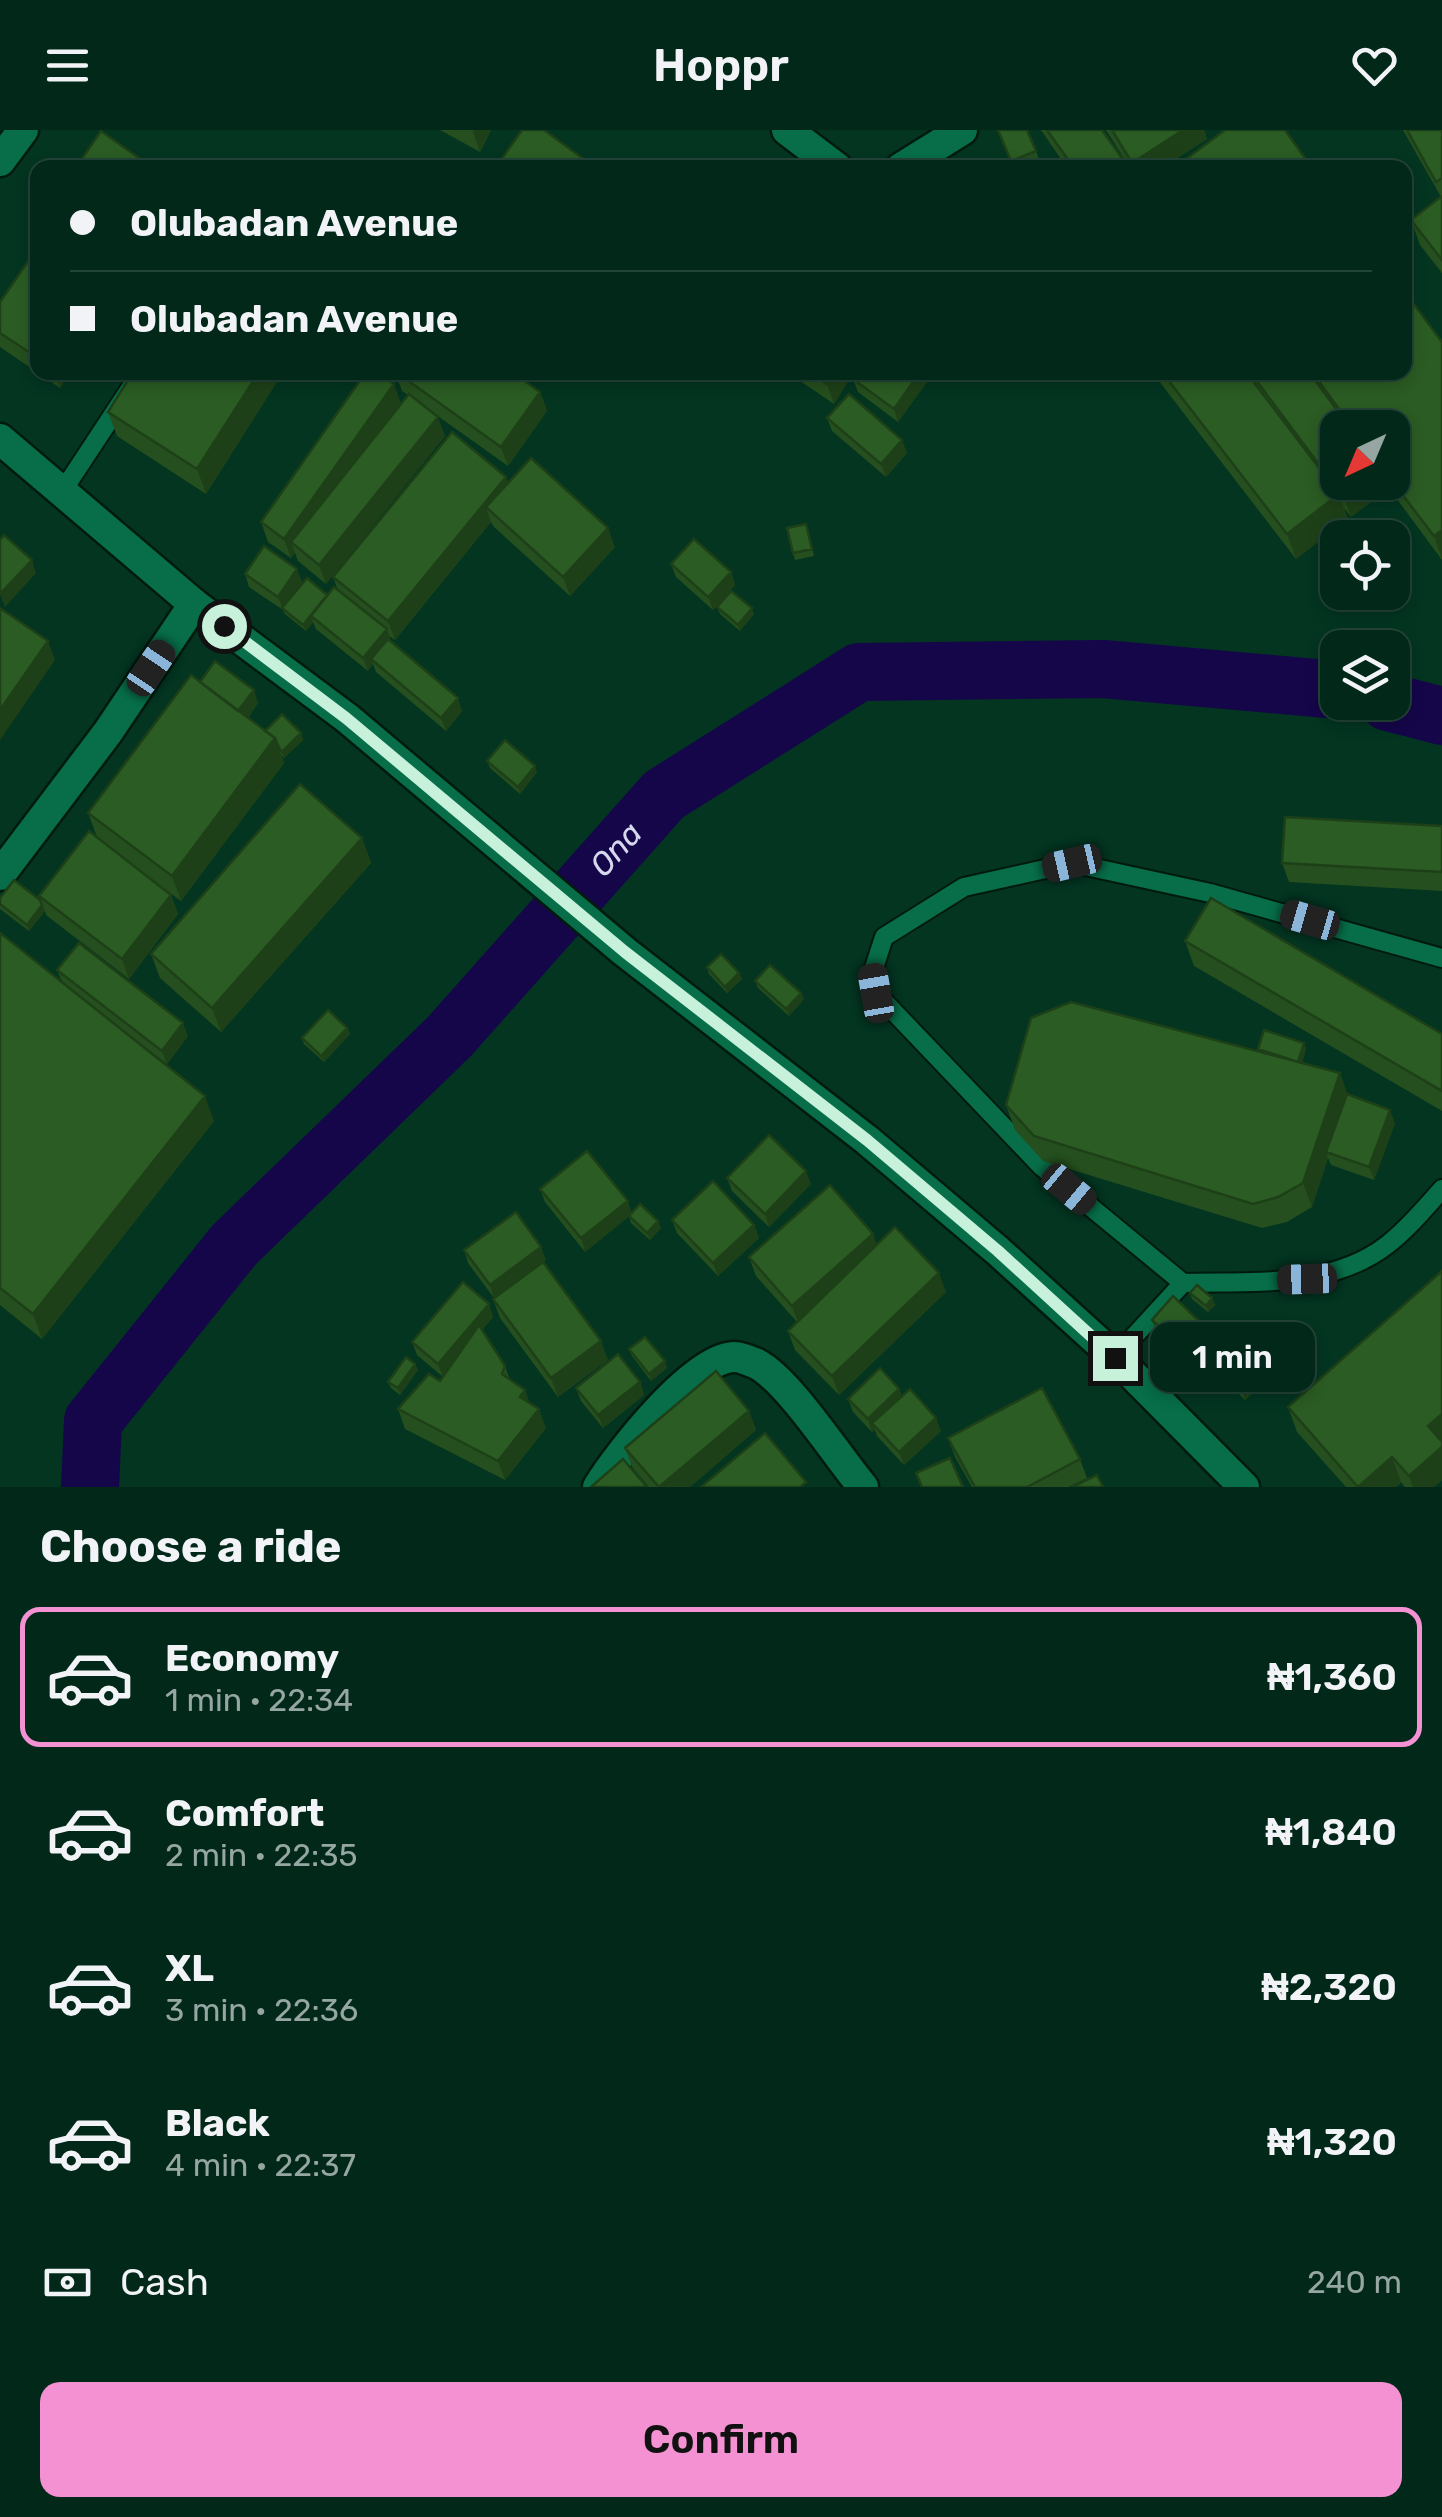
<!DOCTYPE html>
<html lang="en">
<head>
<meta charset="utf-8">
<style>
	body { margin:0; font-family:Rubik,sans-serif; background:#103426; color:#f1f3f6; height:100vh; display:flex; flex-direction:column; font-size:38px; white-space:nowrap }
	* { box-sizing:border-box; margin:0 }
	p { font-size:32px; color:#96a6a2 }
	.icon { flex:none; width:55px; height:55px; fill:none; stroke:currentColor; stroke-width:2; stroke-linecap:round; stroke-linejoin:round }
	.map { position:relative; height:1357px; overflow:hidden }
	.details { display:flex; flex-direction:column; background:#022819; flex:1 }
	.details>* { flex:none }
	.banner { position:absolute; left:30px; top:30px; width:1382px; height:220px; border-radius:20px; box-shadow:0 5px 15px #0003,0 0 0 2px #234438; display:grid; align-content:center; height:220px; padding:0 40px; background:#022819 }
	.needle { width:65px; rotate:224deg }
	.fabs { position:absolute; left:1320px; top:280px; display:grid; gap:20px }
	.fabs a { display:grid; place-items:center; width:90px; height:90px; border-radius:20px; background:#022819; box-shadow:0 5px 15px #0003,0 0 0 2px #234438; font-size:50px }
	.end { position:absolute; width:45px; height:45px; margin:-22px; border:12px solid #c8f1db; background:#111; box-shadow:0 0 0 5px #111 }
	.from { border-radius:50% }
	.bubble { position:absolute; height:70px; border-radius:20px; background:#022819; box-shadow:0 5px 15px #0003,0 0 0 2px #234438; font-size:32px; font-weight:600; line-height:70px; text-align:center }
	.car { position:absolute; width:30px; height:60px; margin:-30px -15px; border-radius:12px; box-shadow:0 0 8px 2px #0007; background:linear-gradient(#222 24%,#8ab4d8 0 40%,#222 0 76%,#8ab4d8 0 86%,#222 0) }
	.banner b { display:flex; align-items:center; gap:35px; height:95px; font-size:38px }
	.banner b+b { border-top:2px solid #234438 }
	.banner i { width:25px; height:25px; background:#f1f3f6 }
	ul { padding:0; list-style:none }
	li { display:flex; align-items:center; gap:30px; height:140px; margin:0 20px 15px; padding:0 20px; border:5px solid transparent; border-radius:20px }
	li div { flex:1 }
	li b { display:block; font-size:38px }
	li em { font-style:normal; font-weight:600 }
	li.selected { border-color:#f491d3 }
	li>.icon { width:90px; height:90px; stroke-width:1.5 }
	h2 { padding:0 40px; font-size:45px; line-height:120px }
	.pay { display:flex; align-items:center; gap:25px; height:110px; padding:0 40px; font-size:38px }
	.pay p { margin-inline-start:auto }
	.button { display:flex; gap:20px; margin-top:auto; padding:20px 40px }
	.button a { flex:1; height:115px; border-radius:20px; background:#f491d3; color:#111; font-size:40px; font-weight:600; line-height:115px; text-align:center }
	header { display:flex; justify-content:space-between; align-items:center; height:130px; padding:0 40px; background:#022819; font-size:45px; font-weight:600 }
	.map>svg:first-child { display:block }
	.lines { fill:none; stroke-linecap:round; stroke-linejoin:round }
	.river { stroke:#15064a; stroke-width:58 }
	.lane-casing { stroke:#011a0e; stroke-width:22 }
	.street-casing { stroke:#011a0e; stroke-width:35 }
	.secondary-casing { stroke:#011a0e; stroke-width:35 }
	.lane { stroke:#076e49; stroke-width:18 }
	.street { stroke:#076e49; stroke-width:30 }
	.secondary { stroke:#076e49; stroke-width:30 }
	.wall { fill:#254f1e; fill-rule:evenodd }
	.shaded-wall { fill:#1e4018 }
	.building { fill:#2b5c23; stroke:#1e4018; stroke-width:2.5 }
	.route { stroke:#c8f1db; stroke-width:12 }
	.labels { text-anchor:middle; stroke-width:10; stroke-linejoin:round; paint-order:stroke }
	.water-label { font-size:32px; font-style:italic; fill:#d6d8ed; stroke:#0d281b }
</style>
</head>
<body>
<header><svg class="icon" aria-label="menu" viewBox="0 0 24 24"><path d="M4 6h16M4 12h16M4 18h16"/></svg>Hoppr<svg class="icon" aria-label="heart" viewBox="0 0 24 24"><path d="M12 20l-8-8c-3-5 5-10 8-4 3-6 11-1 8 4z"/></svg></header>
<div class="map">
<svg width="1442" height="1357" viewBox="0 0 1442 1357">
	<rect width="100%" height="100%" fill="#033521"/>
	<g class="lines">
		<!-- river -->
		<g class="river">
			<path d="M1388,572L1442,586"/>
			<path id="s1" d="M90,1357L93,1291L234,1115L449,907L664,665L859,542L1103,539L1338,560"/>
		</g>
		<!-- lane casing -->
		<g class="lane-casing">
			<path id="lane" d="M62,362L141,242
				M1183,1153C1250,1151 1330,1159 1387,1115C1408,1099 1425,1078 1442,1059
				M1115,1227L1183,1153L1041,1036L876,863L873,841L884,807L964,757L1072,733L1210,763L1442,828"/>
		</g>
		<!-- street casing -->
		<g class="street-casing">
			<path id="street" d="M787,0L837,38
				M0,31L23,0
				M901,38L962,0
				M0,745L108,602L194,474
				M598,1357C618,1324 695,1226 735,1227C741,1227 752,1232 757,1234C789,1251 837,1326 863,1357"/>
		</g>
		<!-- secondary casing -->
		<g class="secondary-casing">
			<path id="secondary" d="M0,309L194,474L347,588L625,822L867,1010L998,1121L1115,1227L1244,1357"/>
		</g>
		<!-- lane -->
		<use href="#lane" class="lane"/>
		<!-- street -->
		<use href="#street" class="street"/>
		<!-- secondary -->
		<use href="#secondary" class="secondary"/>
	</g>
	<!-- wall -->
	<path class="wall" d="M440,0H491L480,22Z
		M997,0L1036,21L1041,34L1032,38H1013Z
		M1041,0H1102L1129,38H1067Z
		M1106,0H1204L1207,9L1162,38H1130Z
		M1403,0H1442V143L1420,115L1411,90L1441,67Z
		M38,117V242H70L60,258L0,217V172Z
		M1442,212V430L1388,357V359L1351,387L1344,378L1348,389L1296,429L1152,242H1405ZM1338,298H1392V352H1338Z
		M283,242L206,364L117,306L108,282Z
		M395,242L540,262L547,281L508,336L432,282L445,306L326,454L298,431L295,423L291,428L268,412L261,392L401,273L408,265L402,261Z
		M787,242H854L834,274Z
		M934,242L898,292L858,262L853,249Z
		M827,288L907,323L886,347L832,301Z
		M508,353L615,417L570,466L493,396L491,392L395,510L389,506L391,512L462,581L446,601L376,542L373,534L368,541L316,499L313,492L306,501L285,484L283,480L249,457L245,444L302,452L295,462L328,465L338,460L333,447Z
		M806,394L814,426L795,430L793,423Z
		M671,434L731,442L735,455L713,480L676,447Z
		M717,477L754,484L740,501L720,484Z
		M200,552L258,573L248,588L265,601L301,603L303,610L284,628L281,625L284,633L181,771L136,738L171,765L178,784L129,849L46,785L45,781L29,801L0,779V768L40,770L39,766L97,707L88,683Z
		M487,631L537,642L520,664L490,638Z
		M1442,696V761L1289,752L1282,733Z
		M362,708L371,733L221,902L160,848L151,824Z
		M0,803L62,852L57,840L188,906L167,934L98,881L214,991L42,1209L0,1175Z
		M1185,811L1442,904V981L1194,836Z
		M707,837L739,843L742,849L727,863L709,844Z
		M755,851L801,863L804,869L789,886L758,858Z
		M347,898L350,904L324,932L304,914L302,908Z
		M1258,919H1306L1302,933L1340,943L1347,964L1395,993L1374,1050L1331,1035L1328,1028L1312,1077L1287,1092L1262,1098L1043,1031L1015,1000L1006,975L1259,922Z
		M727,1048L811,1054L769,1097L732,1061Z
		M540,1059L632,1083L661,1098L650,1110L631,1093L629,1086L585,1122L545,1072Z
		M672,1090L754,1095L759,1108L718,1146L677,1103Z
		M877,1115L946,1162L839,1265L795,1220L788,1201L797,1192L756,1146L749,1127Z
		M464,1120L546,1130L494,1168L468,1133Z
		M1442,1141V1350L1434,1357H1405L1401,1352L1396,1357H1346L1297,1302L1288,1277Z
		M1190,1163L1212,1168L1215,1175L1208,1182L1192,1169Z
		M493,1169L608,1230L558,1267L500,1188Z
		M489,1174L493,1187L482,1200L505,1236L510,1250L525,1260L529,1273L546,1298L505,1350L405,1299L398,1279L440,1251L443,1247L417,1225L412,1212Z
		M1152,1190H1198L1201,1196L1180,1220L1154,1197Z
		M1218,1213L1286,1248L1270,1264L1260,1255L1245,1270L1226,1251L1222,1238L1228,1231L1223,1226Z
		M629,1219L667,1238L651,1251L632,1226Z
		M415,1234L418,1240L400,1265L391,1258L388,1252Z
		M640,1252L644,1265L603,1298L581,1271L576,1258Z
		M899,1259L902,1266L941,1301L904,1335L877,1306L875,1300L872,1302L853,1282L848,1269Z
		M749,1281L756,1300L690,1357H649L632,1337L625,1318Z
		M948,1308L1080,1329L1087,1348L1069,1357H972L955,1327Z"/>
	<!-- shaded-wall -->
	<path class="shaded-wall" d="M474,0H491L480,22L473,2Z
		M1183,0H1204L1207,9L1162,38H1134L1132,33Z
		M54,242H70L60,258Z
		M259,242H283L206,364L197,339Z
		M835,242H854L834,274L827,254Z
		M920,242H934L898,292L894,279Z
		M394,254L401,273L291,412L295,423L291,428L284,409Z
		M540,262L547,281L508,336L501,317Z
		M438,287L445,306L326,454L319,435Z
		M902,310L907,323L886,347L881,334Z
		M506,347L513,366L486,377L491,392L395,510L388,491Z
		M1364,352H1386L1388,359L1351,387L1344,368Z
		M1339,364L1348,389L1296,429L1287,404Z
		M608,398L615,417L570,466L563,447Z
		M1442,400V429L1434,406Z
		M32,430L36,443L5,477L0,464Z
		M297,439L302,452L283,480L278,467Z
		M731,442L735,455L713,480L708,467Z
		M327,465L311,486L313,492L306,501L303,495Z
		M752,478L754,484L740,501L738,495Z
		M387,499L391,512L371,529L373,534L368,541L363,528Z
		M48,511L55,530L0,610V580Z
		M254,560L258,573L241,596L237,583Z
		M458,568L462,581L446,601L441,588Z
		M301,603L303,610L284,628L282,622Z
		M275,608L284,633L181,771L172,746Z
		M535,636L537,642L520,664L518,657Z
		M362,708L371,733L221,902L212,878Z
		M171,765L178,784L129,849L122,829Z
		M42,775L45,781L29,801L27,795Z
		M739,843L742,849L727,863L725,857Z
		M801,863L804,869L789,886L786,879Z
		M183,893L188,906L167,934L162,921Z
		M347,898L350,904L324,932L321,926Z
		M1304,913L1306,919L1300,938L1298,932Z
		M1340,943L1349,968L1326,1022L1328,1028L1312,1077L1303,1053Z
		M205,966L214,991L42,1209L33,1184Z
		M1390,980L1395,993L1374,1050L1369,1037Z
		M806,1041L811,1054L769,1097L765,1084Z
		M628,1071L632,1084L585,1122L581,1108Z
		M658,1091L661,1098L650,1110L647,1103Z
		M754,1095L759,1108L718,1146L713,1133Z
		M873,1104L880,1123L799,1195L792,1176Z
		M541,1117L546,1130L494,1168L490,1155Z
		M939,1143L946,1162L839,1265L832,1246Z
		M1212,1168L1215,1175L1208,1182L1206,1176Z
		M489,1174L493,1187L443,1247L438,1234Z
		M1198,1190L1201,1196L1180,1220L1178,1214Z
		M601,1211L608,1230L558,1267L551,1248Z
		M665,1231L667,1238L651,1251L649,1244Z
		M415,1234L418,1240L400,1265L398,1258Z
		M1281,1235L1286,1248L1270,1264L1265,1251Z
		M1256,1242L1260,1255L1245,1270L1241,1257Z
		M640,1252L644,1265L603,1298L598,1285Z
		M899,1259L904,1272L872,1293L875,1300L872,1302L868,1289Z
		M525,1260L532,1279L520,1267Z
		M539,1279L546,1298L505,1350L498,1331Z
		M749,1281L756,1300L690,1357H660Z
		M1442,1284V1317L1428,1296Z
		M936,1288L941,1301L904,1335L899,1322Z
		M1442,1317V1350L1434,1357H1413L1409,1346Z
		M1392,1327L1401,1352L1396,1357H1358Z"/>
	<!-- building -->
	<path class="building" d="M522,0H544L596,38H497L496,37Z
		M998,0H1027L1036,21L1011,31Z
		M1047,0H1102L1129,38H1074Z
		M1112,0H1183L1132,33Z
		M1225,0H1285L1312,38H1174Z
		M1407,0H1442V48L1436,52Z
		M101,1L153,38H92L81,30Z
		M740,29L756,38H735Z
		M1442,66V130L1411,90Z
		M38,117V228L0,203V172Z
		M1405,162L1442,212V400L1434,406L1392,351V298H1353L1312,242H1405Z
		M133,242H259L197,339L108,282Z
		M366,242H378L394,254L284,409L261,392Z
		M396,242H512L540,262L501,317Z
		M809,242H835L827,254Z
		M858,242H920L894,279L853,249Z
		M1162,242H1246L1339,364L1287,404Z
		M1250,242H1309L1350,298H1338V352H1364L1344,368Z
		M409,264L438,287L319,435L291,412Z
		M849,264L902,310L881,334L827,288Z
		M452,302L506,347L388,491L333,447Z
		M531,328L608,398L563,447L486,377Z
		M806,394L812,419L793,423L787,398Z
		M4,405L32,430L0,464V410Z
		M694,409L731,442L708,467L671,434Z
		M264,416L297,439L278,467L245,444Z
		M307,448L327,465L303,495L282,478Z
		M334,457L387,499L363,528L311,486Z
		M731,461L752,478L738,495L717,477Z
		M0,478L48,511L0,580Z
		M388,509L458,568L441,588L371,529Z
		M215,531L254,560L238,581L200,552Z
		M191,545L275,608L172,746L88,683Z
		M282,584L301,603L282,622L279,618L275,608L265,601Z
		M505,610L535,636L518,657L487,631Z
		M300,654L362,708L212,878L151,824Z
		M1285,687L1442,696V742L1282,733Z
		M89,701L171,765L122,829L39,766Z
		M14,750L40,770L42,775L27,795L0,774V768Z
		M1211,768L1442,904V961L1185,811Z
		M0,803L205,966L33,1184L0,1158Z
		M79,813L183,893L162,921L57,840Z
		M721,824L739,843L725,857L707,837Z
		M770,835L801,863L786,879L755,851Z
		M1071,872L1340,943L1303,1053L1278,1067L1253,1074L1034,1006L1006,975L1031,888Z
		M328,880L347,898L321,926L302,908Z
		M1264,900L1304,913L1298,932L1258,919Z
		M1347,964L1390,980L1369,1037L1326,1022Z
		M769,1005L806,1041L765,1084L727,1048Z
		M587,1021L628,1071L581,1108L540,1059Z
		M713,1051L754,1095L713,1133L672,1090Z
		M830,1055L873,1104L792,1176L749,1127Z
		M640,1074L658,1091L647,1103L629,1086Z
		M516,1082L541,1117L490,1155L464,1120Z
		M895,1097L939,1143L832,1246L788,1201Z
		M543,1132L601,1211L551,1248L493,1169Z
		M1442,1141V1284L1428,1296L1442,1312V1317L1409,1346L1392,1327L1358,1357L1288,1277Z
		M463,1152L489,1174L438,1234L412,1212Z
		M1197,1155L1212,1168L1206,1176L1190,1163Z
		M1173,1166L1198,1190L1178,1214L1152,1190Z
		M1240,1192L1281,1235L1265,1251L1256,1242L1241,1257L1222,1238L1233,1227L1218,1213Z
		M479,1195L505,1236L502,1244L525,1260L520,1267L539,1279L498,1331L398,1279L429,1244L440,1251Z
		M645,1207L665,1231L649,1244L629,1219Z
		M618,1224L640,1252L598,1285L576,1258Z
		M406,1227L415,1234L398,1258L388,1252Z
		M880,1238L899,1259L868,1289L848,1269Z
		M716,1241L749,1281L659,1357L625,1318Z
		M1042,1258L1080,1329L1027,1357H975L948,1308Z
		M910,1259L936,1288L899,1322L872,1293Z
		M765,1303L806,1352L800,1357H701Z
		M950,1328L963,1357H922L916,1343Z
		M623,1329L647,1357H591Z
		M1097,1345L1103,1357H1072Z"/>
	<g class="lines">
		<!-- route -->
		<path class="route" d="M224,496L346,588L625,822L867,1010L998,1121L1115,1228"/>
	</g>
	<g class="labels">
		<!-- water labels -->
		<g class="water-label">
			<text dy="11" stroke="none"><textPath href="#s1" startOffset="842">Ona</textPath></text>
		</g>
	</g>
</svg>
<div class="fabs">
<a><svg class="needle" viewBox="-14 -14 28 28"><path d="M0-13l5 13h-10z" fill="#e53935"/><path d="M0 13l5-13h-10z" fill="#96a6a2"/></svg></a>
<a><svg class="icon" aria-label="locate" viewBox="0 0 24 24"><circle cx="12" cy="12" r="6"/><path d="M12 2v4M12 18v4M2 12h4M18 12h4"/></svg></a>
<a><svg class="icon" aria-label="layers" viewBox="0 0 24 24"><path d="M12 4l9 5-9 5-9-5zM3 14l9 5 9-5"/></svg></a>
</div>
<i class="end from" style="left:224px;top:496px"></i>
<i class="end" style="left:1115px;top:1228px"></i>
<div class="bubble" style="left:1150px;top:1192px;width:165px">1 min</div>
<i class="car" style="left:151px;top:538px;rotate:34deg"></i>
<i class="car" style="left:1072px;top:733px;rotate:257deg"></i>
<i class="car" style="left:1310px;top:790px;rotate:286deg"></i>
<i class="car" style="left:876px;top:863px;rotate:350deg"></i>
<i class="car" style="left:1069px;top:1059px;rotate:130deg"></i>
<i class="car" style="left:1307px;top:1149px;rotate:268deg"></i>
<div class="banner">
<b><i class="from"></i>Olubadan Avenue</b>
<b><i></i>Olubadan Avenue</b>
</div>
</div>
<section class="details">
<h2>Choose a ride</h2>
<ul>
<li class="selected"><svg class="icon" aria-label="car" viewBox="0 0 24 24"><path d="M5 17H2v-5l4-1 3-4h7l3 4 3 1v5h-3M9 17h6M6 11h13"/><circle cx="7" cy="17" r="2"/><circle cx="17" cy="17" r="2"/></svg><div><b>Economy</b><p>1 min · 22:34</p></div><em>₦1,360</em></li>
<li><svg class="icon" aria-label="car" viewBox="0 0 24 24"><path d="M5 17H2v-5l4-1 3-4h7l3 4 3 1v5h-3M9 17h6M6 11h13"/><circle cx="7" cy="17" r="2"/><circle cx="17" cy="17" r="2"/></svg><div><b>Comfort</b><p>2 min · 22:35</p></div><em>₦1,840</em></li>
<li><svg class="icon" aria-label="car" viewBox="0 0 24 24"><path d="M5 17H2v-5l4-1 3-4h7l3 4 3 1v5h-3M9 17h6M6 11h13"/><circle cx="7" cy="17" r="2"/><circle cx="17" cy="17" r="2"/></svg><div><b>XL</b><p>3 min · 22:36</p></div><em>₦2,320</em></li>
<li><svg class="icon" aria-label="car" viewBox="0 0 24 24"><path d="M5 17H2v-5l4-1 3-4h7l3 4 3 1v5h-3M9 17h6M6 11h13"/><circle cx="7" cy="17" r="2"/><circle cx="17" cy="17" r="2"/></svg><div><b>Black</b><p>4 min · 22:37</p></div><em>₦1,320</em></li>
</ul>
<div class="pay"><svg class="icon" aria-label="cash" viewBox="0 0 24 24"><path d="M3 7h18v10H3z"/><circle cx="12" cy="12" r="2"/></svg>Cash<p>240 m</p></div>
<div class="button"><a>Confirm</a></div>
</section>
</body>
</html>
